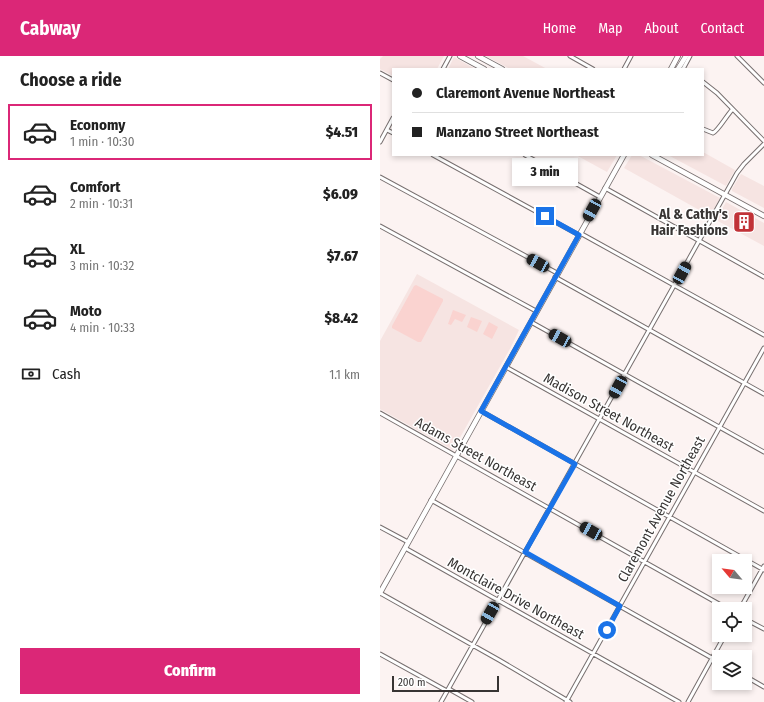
<!DOCTYPE html>
<html lang="en">
<head>
<meta charset="utf-8">
<style>
	body { margin:0; font-family:"Fira Sans Condensed",sans-serif; background:#f2f2f2; color:#222; height:100vh; display:flex; flex-direction:column; font-size:15px; white-space:nowrap }
	* { box-sizing:border-box; margin:0 }
	p { font-size:13px; color:#767676 }
	.icon { flex:none; width:22px; height:22px; fill:none; stroke:currentColor; stroke-width:2; stroke-linecap:round; stroke-linejoin:round }
	.map { position:relative; flex:1; overflow:hidden }
	.panel { display:flex; flex-direction:column; background:#fff; width:380px }
	.panel>* { flex:none }
	.top-card { position:absolute; left:12px; top:12px; width:312px; height:88px; border-radius:0px; box-shadow:0 2px 6px #0003; display:grid; align-content:center; height:88px; padding:0 20px; background:#fff }
	.needle { width:26px; rotate:299deg }
	.tools { position:absolute; left:332px; top:498px; display:grid; gap:8px }
	.tools a { display:grid; place-items:center; width:40px; height:40px; border-radius:0px; background:#fff; box-shadow:0 2px 6px #0003; font-size:20px }
	.scale { position:absolute; left:12px; bottom:10px; width:107px; box-sizing:border-box; padding-left:4px; border:2px solid #373433; border-top:0; font-size:11px; line-height:14px; white-space:nowrap; color:#373433; -webkit-text-stroke:3px #fff; paint-order:stroke }
	.end { position:absolute; width:18px; height:18px; margin:-9px; border:5px solid #1a73e8; background:#fff; box-shadow:0 0 0 2px #fff }
	.from { border-radius:50% }
	.bubble { position:absolute; height:28px; border-radius:0px; background:#fff; box-shadow:0 2px 6px #0003; font-size:13px; font-weight:800; line-height:28px; text-align:center }
	.car { position:absolute; width:12px; height:24px; margin:-12px -6px; border-radius:5px; box-shadow:0 0 3px 1px #0007; background:linear-gradient(#222 24%,#8ab4d8 0 40%,#222 0 76%,#8ab4d8 0 86%,#222 0) }
	.top-card b { display:flex; align-items:center; gap:14px; height:38px; font-size:15px }
	.top-card b+b { border-top:1px solid #e0e0e0 }
	.top-card i { width:10px; height:10px; background:#222 }
	ul { padding:0; list-style:none }
	li { display:flex; align-items:center; gap:12px; height:56px; margin:0 8px 6px; padding:0 12px; border:2px solid transparent; border-radius:0px }
	li div { flex:1 }
	li b { display:block; font-size:15px }
	li em { font-style:normal; font-weight:800 }
	li.on { border-color:#db2777 }
	li>.icon { width:36px; height:36px; stroke-width:1.5 }
	h2 { padding:0 20px; font-size:18px; line-height:48px }
	.pay { display:flex; align-items:center; gap:10px; height:44px; padding:0 20px; font-size:15px }
	.pay p { margin-inline-start:auto }
	.cta { display:flex; gap:8px; margin-top:auto; padding:8px 20px }
	.cta a { flex:1; height:46px; border-radius:0px; background:#db2777; color:#fff; font-size:16px; font-weight:800; line-height:46px; text-align:center }
	header { display:flex; align-items:center; gap:24px; box-sizing:border-box; height:56px; padding:0 20px; background:#db2777; color:#fff }
	header strong { font-size:19px }
	nav { display:flex; gap:22px; margin-inline-start:auto; font-size:14px }
	main { display:flex; flex:1; min-height:0 }
	.map>svg:first-child { display:block }
	.built { fill:#f6e4e2 }
	.green { fill:#fad3d0 }
	.lines { fill:none; stroke-linecap:round; stroke-linejoin:round }
	.street-casing { stroke:#776f6f; stroke-width:5 }
	.secondary-casing { stroke:#776f6f; stroke-width:6 }
	.street { stroke:#fff; stroke-width:3 }
	.secondary { stroke:#fff; stroke-width:4.5 }
	.route { stroke:#1a73e8; stroke-width:5 }
	.labels { text-anchor:middle; stroke-width:3; stroke-linejoin:round; paint-order:stroke }
	.poi-label { font-size:14px; font-weight:bold; fill:#373433; stroke:#fff; text-anchor:end }
	.street-label { font-size:14px; fill:#373433; stroke:#fff }
</style>
</head>
<body>
<header>
<strong>Cabway</strong>
<nav><a>Home</a><a>Map</a><a>About</a><a>Contact</a></nav>
</header>
<main>
<section class="panel">
<h2>Choose a ride</h2>
<ul>
<li class="on"><svg class="icon" aria-label="car" viewBox="0 0 24 24"><path d="M5 17H2v-5l4-1 3-4h7l3 4 3 1v5h-3M9 17h6M6 11h13"/><circle cx="7" cy="17" r="2"/><circle cx="17" cy="17" r="2"/></svg><div><b>Economy</b><p>1 min · 10:30</p></div><em>$4.51</em></li>
<li><svg class="icon" aria-label="car" viewBox="0 0 24 24"><path d="M5 17H2v-5l4-1 3-4h7l3 4 3 1v5h-3M9 17h6M6 11h13"/><circle cx="7" cy="17" r="2"/><circle cx="17" cy="17" r="2"/></svg><div><b>Comfort</b><p>2 min · 10:31</p></div><em>$6.09</em></li>
<li><svg class="icon" aria-label="car" viewBox="0 0 24 24"><path d="M5 17H2v-5l4-1 3-4h7l3 4 3 1v5h-3M9 17h6M6 11h13"/><circle cx="7" cy="17" r="2"/><circle cx="17" cy="17" r="2"/></svg><div><b>XL</b><p>3 min · 10:32</p></div><em>$7.67</em></li>
<li><svg class="icon" aria-label="car" viewBox="0 0 24 24"><path d="M5 17H2v-5l4-1 3-4h7l3 4 3 1v5h-3M9 17h6M6 11h13"/><circle cx="7" cy="17" r="2"/><circle cx="17" cy="17" r="2"/></svg><div><b>Moto</b><p>4 min · 10:33</p></div><em>$8.42</em></li>
</ul>
<div class="pay"><svg class="icon" aria-label="cash" viewBox="0 0 24 24"><path d="M3 7h18v10H3z"/><circle cx="12" cy="12" r="2"/></svg>Cash<p>1.1 km</p></div>
<div class="cta"><a>Confirm</a></div>
</section>
<div class="map">
<svg width="384" height="646" viewBox="0 0 384 646">
	<rect width="100%" height="100%" fill="#fcf3f2"/>
	<!-- built -->
	<path class="built" d="M3,0H64L57,13H13V20L0,13V3Z
		M106,0H143L167,13H130Z
		M74,1L95,13H68Z
		M323,96L355,114L346,130L288,99H323Z
		M196,99H237L227,116Z
		M252,99H259L340,142L330,160L244,112Z
		M361,118L384,130V152L352,135V133Z
		M346,146L384,167V190L336,164Z
		M37,218L139,274L131,291L73,394L0,353V285Z"/>
	<!-- green -->
	<path class="green" d="M36,229L63,243V245L41,286H38L12,272V270L34,230Z
		M73,254L86,259L82,266L75,263L71,269L68,268Z
		M91,261L102,265L97,276L87,271Z
		M109,266L118,271L112,283L103,278Z"/>
	<g class="lines">
		<!-- street casing -->
		<g class="street-casing">
			<path id="street" d="M190,0L213,13
				M357,0L384,27
				M63,13L70,0
				M244,13L251,0
				M303,13L310,0
				M0,17L13,24
				M323,26L337,37L384,85
				M323,73L333,77C338,75 347,59 352,54
				M7,74L13,77
				M0,86L13,62
				M53,99L199,179
				M145,99L220,141
				M0,121L177,217
				M225,132L384,221
				M0,170L156,255
				M200,177L384,279
				M175,221L384,338
				M151,266L384,396
				M126,311L384,455
				M101,355L384,514
				M0,357L348,553
				M51,444L339,606
				M0,471L28,486
				M25,492L299,646
				M0,537L119,604L190,646
				M360,553L384,510
				M365,563L384,573
				M0,598L67,635
				M365,620L384,631
				M69,633L92,646
				M61,646L357,117L364,108L384,88
				M186,646L384,292
				M308,646L345,579"/>
		</g>
		<!-- secondary casing -->
		<g class="secondary-casing">
			<path id="secondary" d="M80,0L104,13
				M98,0L122,13
				M291,13L298,0
				M298,13L306,0
				M272,99L384,160
				M0,537L244,99"/>
		</g>
		<!-- street -->
		<use href="#street" class="street"/>
		<!-- secondary -->
		<use href="#secondary" class="secondary"/>
	</g>
	<g class="lines">
		<!-- route -->
		<path class="route" d="M165,160L199,179L101,355L195,408L145,496L240,550L227,574"/>
	</g>
	<!-- icons -->
	<defs>
		<g id="building-square" transform="scale(1.15)"><rect x="-9" y="-9" width="18" height="18" rx="4" fill="#c13237" stroke="#fff"/><path d="M-4-6H4V6H1V3H-1V6H-4ZM-2.5-4.3h1.7v1.8h-1.7ZM.8-4.3h1.7v1.8H.8ZM-2.5-1h1.7V.8h-1.7ZM.8-1h1.7V.8H.8Z" fill="#fff"/></g>
	</defs>
	<g fill-rule="evenodd">
		<use href="#building-square" x="364" y="166"/>
	</g>
	<g class="labels">
		<!-- poi labels -->
		<g class="poi-label">
			<text x="348" y="163">Al &amp; Cathy's<tspan x="348" dy="16">Hair Fashions</tspan></text>
		</g>
		<!-- street labels -->
		<g class="street-label">
			<text transform="translate(229 356) rotate(29)" y="5">Madison Street Northeast</text>
			<text transform="translate(96 398) rotate(29)" y="5">Adams Street Northeast</text>
			<text transform="translate(281 453) rotate(-61)" y="5">Claremont Avenue Northeast</text>
			<text transform="translate(136 542) rotate(29)" y="5">Montclaire Drive Northeast</text>
		</g>
	</g>
</svg>
<div class="tools">
<a><svg class="needle" viewBox="-14 -14 28 28"><path d="M0-13l5 13h-10z" fill="#e53935"/><path d="M0 13l5-13h-10z" fill="#767676"/></svg></a>
<a><svg class="icon" aria-label="locate" viewBox="0 0 24 24"><circle cx="12" cy="12" r="6"/><path d="M12 2v4M12 18v4M2 12h4M18 12h4"/></svg></a>
<a><svg class="icon" aria-label="layers" viewBox="0 0 24 24"><path d="M12 4l9 5-9 5-9-5zM3 14l9 5 9-5"/></svg></a>
</div>
<div class="scale">200 m</div>
<i class="end from" style="left:227px;top:574px"></i>
<i class="end" style="left:165px;top:160px"></i>
<div class="bubble" style="left:132px;top:102px;width:66px">3 min</div>
<i class="car" style="left:212px;top:154px;rotate:209deg"></i>
<i class="car" style="left:158px;top:207px;rotate:299deg"></i>
<i class="car" style="left:302px;top:217px;rotate:29deg"></i>
<i class="car" style="left:180px;top:282px;rotate:299deg"></i>
<i class="car" style="left:238px;top:331px;rotate:209deg"></i>
<i class="car" style="left:211px;top:475px;rotate:299deg"></i>
<i class="car" style="left:110px;top:557px;rotate:210deg"></i>
<div class="top-card">
<b><i class="from"></i>Claremont Avenue Northeast</b>
<b><i></i>Manzano Street Northeast</b>
</div>
</div>
</main>
</body>
</html>
